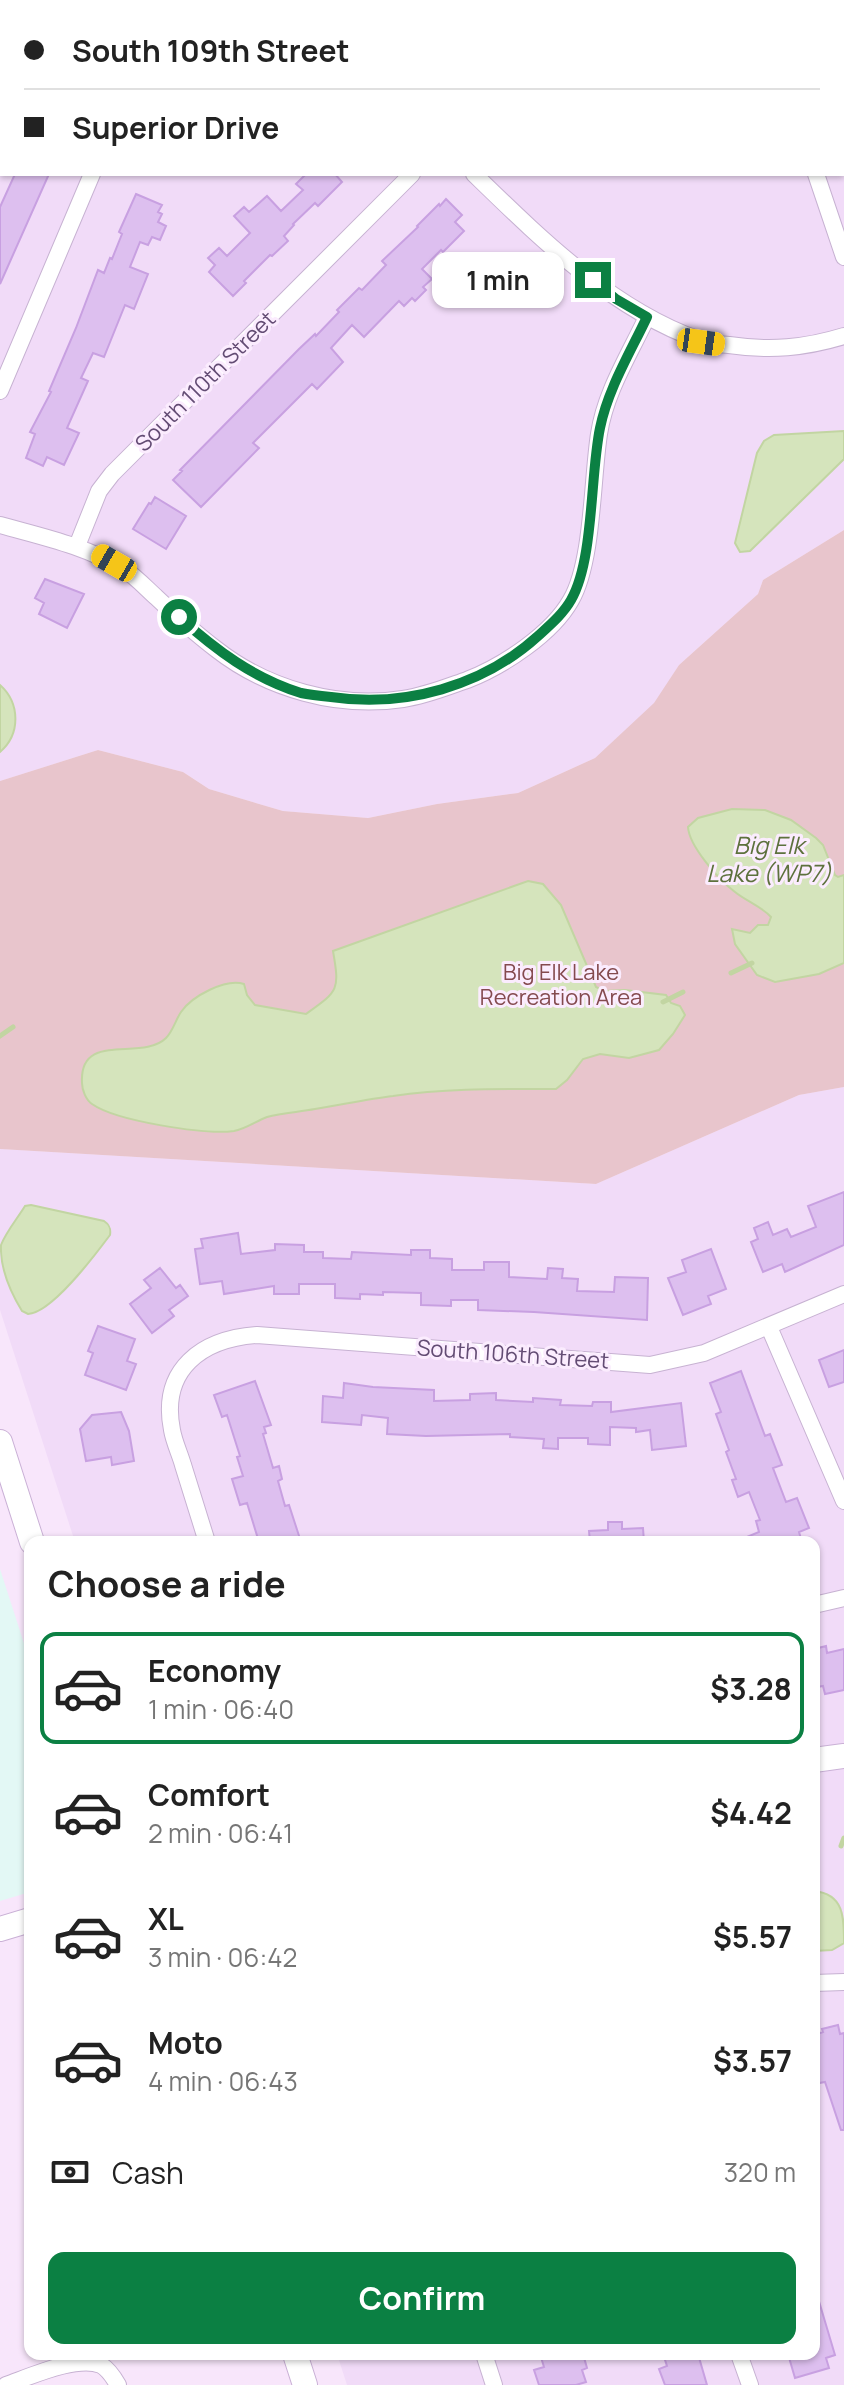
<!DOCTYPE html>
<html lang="en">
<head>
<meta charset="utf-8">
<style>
	body { margin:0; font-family:Manrope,sans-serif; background:#f2f2f2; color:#222; height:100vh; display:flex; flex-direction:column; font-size:30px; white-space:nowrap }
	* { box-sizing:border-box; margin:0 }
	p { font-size:26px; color:#767676 }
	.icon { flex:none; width:44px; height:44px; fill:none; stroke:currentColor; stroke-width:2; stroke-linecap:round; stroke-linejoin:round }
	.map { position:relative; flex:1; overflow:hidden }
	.details { position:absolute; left:24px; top:1536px; width:796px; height:824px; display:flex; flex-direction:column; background:#fff; border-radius:16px; box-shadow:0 2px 6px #0004 }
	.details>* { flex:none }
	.top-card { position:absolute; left:0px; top:0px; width:844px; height:176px; box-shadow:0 2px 6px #0004; display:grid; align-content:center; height:176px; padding:0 24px; background:#fff }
	.end { position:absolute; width:36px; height:36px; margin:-18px; border:10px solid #0b8043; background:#fff; box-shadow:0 0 0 4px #fff }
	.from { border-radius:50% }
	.bubble { position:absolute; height:56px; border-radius:16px; background:#fff; box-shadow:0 2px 6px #0004; font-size:26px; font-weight:700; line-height:56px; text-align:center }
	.car { position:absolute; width:24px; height:48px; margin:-24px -12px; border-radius:10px; box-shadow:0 0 6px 2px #0007; background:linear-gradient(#f5c518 24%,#345 0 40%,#f5c518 0 76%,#345 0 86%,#f5c518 0) }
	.top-card b { display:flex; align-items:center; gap:28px; height:76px; font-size:30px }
	.top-card b+b { border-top:2px solid #e0e0e0 }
	.top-card i { width:20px; height:20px; background:#222 }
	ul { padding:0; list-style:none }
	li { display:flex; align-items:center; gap:24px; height:112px; margin:0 16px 12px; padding:0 8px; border:4px solid transparent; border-radius:16px }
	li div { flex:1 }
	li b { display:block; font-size:30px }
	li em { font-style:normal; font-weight:700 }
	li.selected { border-color:#0b8043 }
	li>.icon { width:72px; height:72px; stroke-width:1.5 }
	h2 { padding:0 24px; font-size:36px; line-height:96px }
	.pay { display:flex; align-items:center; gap:20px; height:88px; padding:0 24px; font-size:30px }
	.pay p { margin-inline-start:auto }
	.action { display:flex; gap:16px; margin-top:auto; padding:16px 24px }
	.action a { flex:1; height:92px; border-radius:16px; background:#0b8043; color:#fff; font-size:32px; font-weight:700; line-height:92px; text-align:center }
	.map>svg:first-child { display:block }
	.residential { fill:#f1dbf8; fill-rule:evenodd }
	.education { fill:#e3f8f5 }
	.green { fill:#e8c5cc }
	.water { fill:#d5e4bc; stroke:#c2d5a2; stroke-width:2 }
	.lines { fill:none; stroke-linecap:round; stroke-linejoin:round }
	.stream { stroke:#c2d5a2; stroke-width:5 }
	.building { fill:#ddbfef; stroke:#c8a0e1; stroke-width:2 }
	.street-casing { stroke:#c7b2d2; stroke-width:18 }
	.secondary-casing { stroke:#cab1d6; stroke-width:26 }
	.street { stroke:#fff; stroke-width:16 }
	.secondary { stroke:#fff; stroke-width:24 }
	.route { stroke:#0b8043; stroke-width:10 }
	.labels { text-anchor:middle; stroke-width:6; stroke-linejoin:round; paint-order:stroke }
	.street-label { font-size:22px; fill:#634c74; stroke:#fbecfe }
	.park-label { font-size:22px; fill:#844a4e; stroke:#fbecfe }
	.water-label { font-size:24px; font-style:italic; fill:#5d713d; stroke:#fbecfe }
</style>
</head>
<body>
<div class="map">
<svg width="844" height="2385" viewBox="0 0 844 2385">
	<rect width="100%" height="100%" fill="#f8e6fb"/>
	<!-- residential -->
	<path class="residential" d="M0,0H844V530L763,580L758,594L679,665L655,703L595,758L518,793L437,804L368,818L283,811L209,789L183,772L98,750L0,781ZM2,2H842V174H2Z
		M844,1087V2385H347L337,2354H814V1542H75L0,1310V1149L596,1184L799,1095Z"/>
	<!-- education -->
	<path class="education" d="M0,1569L30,1662V1892L0,1901Z"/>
	<!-- green -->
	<path class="green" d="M844,530V1087L799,1095L596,1184L0,1149V781L98,750L183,772L209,789L283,811L368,818L437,804L518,793L595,758L654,703L679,665L758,594L763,580Z"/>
	<!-- water -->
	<path class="water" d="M844,431V459L750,551L740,552L735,543L757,453L764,441L774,435Z
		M0,685C20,703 21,734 0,752Z
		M732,809L765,810L791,820L816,838L823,845L835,875L838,877L844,875V963L819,974L775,982L757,975L735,944L732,929L750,933L758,925H768L771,917C761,906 746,901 735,892C719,880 689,846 688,827L698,818Z
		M528,881L543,884L561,905L596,987L604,991L625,990L666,995L671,1003L680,1006L685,1015L673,1034L659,1050L629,1058L600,1054L583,1059L567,1080L556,1089C501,1089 447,1088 393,1096C367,1099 341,1105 315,1109C299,1112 282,1113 267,1117C256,1121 246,1129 234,1131C205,1135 116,1121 92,1104C86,1100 82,1090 82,1083C79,1030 142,1062 166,1038C173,1031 176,1019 181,1012C192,996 226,978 244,984L247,995L255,1005L306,1014C338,991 340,991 333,951Z
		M31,1205L104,1221C110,1225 111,1229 110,1235C95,1255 52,1313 28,1314L22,1311C11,1293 0,1268 1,1245C6,1232 17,1219 25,1206Z
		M814,1891C844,1894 844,1917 844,1943L832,1950L814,1951Z"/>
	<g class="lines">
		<!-- stream -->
		<path class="stream" d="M731,973L752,963
			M663,1002L683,992
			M0,1036L13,1027
			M841,1846L844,1838"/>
	</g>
	<!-- building -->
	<path class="building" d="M15,174H49L0,284V207Z
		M306,174H335L342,182L318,206L315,203L293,224L294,225L284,236L288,241L272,256L270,255L244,281L246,283L233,296L209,272L215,265L208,258L219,248L227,256L250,233L234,216L244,207L249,212L267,196L281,211L303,190L296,184Z
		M136,194L162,205L158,212L162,214L158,222L166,226L160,240L152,237L148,245L140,242L130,267L148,274L134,309L125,305L104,357L93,353L81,378L88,381L67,428L79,433L64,465L47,457L43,466L26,458L35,434L30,432L51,392L49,391L76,328L98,270L104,273L110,258L112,259L122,234L119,232Z
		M446,199L462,215L455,222L464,231L443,252L441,250L422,269L432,279L423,287L426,290L415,301L412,298L404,306L399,301L364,337L352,325L331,348L343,362L317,389L312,384L253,443L259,448L201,507L173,480L182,471L180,470L299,349L315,334L316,336L339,312L337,310L359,288L362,290L386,265L382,261L418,227L417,226L439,204L440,206Z
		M155,497L186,516L166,549L133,529L149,503L151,504Z
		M45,579L84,594L67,628L39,614L44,603L35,598Z
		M844,1192V1245L785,1272L782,1264L763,1272L751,1242L758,1239L754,1228L768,1222L773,1235L787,1229L791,1237L816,1227L808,1206Z
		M238,1233L241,1254L275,1250V1244L304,1245V1252H323V1258L351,1259L352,1252L411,1255V1250H430V1258L452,1259V1270H484V1262H509V1277L547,1279L548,1268L563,1269L562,1278L578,1279L577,1291L614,1292L615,1277L648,1278L647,1320L534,1312L478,1310V1300H451V1306L421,1305V1293L383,1292V1295L360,1294V1299L335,1298V1284H299V1294H274V1286L224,1294L222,1281L200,1284L195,1249L203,1248L201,1239Z
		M711,1249L726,1289L708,1296L711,1304L683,1315L668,1278L686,1272L682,1260Z
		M160,1268L176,1288L180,1285L188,1296L169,1310L174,1316L152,1333L130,1304L151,1288L144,1280Z
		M98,1326L135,1339L127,1361L136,1364L126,1390L85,1375L93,1353L88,1351Z
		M844,1350V1382L829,1387L819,1360Z
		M741,1371L765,1436L770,1434L782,1465L773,1468L786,1502L797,1498L809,1528L799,1532L802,1542H735L759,1532L756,1521L760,1520L749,1492L738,1497L732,1480L736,1479L726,1452L729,1450L716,1414L721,1412L710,1383Z
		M255,1381L271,1425L264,1427L266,1433L263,1434L273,1468L279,1466L282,1479L278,1481L285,1506L289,1505L301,1542H259L247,1503L240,1505L232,1479L243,1476L237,1457L240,1456L227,1415L222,1417L214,1395Z
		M344,1383L373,1387L434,1390V1401L470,1400V1394L496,1393V1400L533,1402V1398L561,1400L560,1405L592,1406L593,1402H611V1412L681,1403L686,1446L652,1450L650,1430L636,1432V1428L610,1427V1445L588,1444V1438H558V1449L543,1448L544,1439L510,1437V1434L426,1436L387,1434L388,1418L362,1415L361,1425L322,1422L323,1396L343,1398Z
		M121,1412L129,1431L134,1461L112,1465L111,1457L86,1461L80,1429L92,1415Z
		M608,1522H622V1529L643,1528L644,1542H590L589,1531L608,1530Z
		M826,1646L827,1653L844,1649V1690L825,1694L823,1686L817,1687L814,1676V1649Z
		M838,2025L840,2034L844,2033V2130H841L825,2082L814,2084V2035L823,2032L822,2029Z
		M814,2298H818L835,2355L826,2358L829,2368L795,2378L788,2354H814Z
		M540,2354H583L587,2368L582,2370L586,2382L576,2385H539L534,2370L544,2367Z
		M674,2354H698L707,2385H665L659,2369L667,2366L664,2357Z"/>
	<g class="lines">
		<!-- street casing -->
		<g class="street-casing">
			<path id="street" d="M514,0L515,2
				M758,0L759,2
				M235,2L236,0
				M842,88L844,87
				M474,174C539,237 611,309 699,340C708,344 719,344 729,345C770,351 805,348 844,336
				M816,174L844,257
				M0,391L92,174
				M0,525C43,537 86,546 125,570C136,577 146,588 156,597C175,615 195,633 216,649C267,689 338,709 403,699C425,696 447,687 467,680C503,666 552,634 571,600C593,562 592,479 599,434C605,393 629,355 647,317
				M77,546L99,491L112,474L412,174
				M769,1327L844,1501
				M207,1542C199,1516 191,1491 183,1465C180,1454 174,1442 172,1430C160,1369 202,1339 257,1335L650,1365L704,1353L844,1294
				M814,1605L844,1598
				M814,1983L844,1982
				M484,2354L494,2385
				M739,2354L750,2385
				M6,2385C29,2377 77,2355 101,2365C108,2369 114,2378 118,2385"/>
		</g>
		<!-- secondary casing -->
		<g class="secondary-casing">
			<path id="secondary" d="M0,1442L32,1542
				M814,1760L844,1756
				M0,1929L30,1920
				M295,2354L305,2385"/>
		</g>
		<!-- street -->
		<use href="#street" class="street"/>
		<!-- secondary -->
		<use href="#secondary" class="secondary"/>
	</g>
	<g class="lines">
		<!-- route -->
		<path class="route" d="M179,617C216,650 253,678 301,693C311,695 321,696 331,697C405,708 483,686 538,636C550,625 563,614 571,600C594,560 590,476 600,428C608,389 630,353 647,317L616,299L593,280"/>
	</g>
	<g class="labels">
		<!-- street labels -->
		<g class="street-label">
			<text transform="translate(205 381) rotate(-45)" y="8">South 110th Street</text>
			<text transform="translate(513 1354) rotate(4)" y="8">South 106th Street</text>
		</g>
		<!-- park labels -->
		<g class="park-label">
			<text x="561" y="980">Big Elk Lake<tspan x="561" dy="25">Recreation Area</tspan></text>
		</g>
		<!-- water labels -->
		<g class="water-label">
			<text x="769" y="854">Big Elk<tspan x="769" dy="28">Lake (WP7)</tspan></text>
		</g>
	</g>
</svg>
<i class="end from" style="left:179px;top:617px"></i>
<i class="end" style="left:593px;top:280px"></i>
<div class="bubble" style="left:432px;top:252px;width:132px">1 min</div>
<i class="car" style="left:701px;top:342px;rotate:98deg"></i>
<i class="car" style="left:114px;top:563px;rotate:300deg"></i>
<div class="top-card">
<b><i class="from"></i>South 109th Street</b>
<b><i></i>Superior Drive</b>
</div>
<section class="details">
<h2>Choose a ride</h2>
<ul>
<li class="selected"><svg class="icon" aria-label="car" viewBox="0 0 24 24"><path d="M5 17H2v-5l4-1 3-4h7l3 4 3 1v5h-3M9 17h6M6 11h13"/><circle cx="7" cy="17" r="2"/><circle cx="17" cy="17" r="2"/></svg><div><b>Economy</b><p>1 min · 06:40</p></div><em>$3.28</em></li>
<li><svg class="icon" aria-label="car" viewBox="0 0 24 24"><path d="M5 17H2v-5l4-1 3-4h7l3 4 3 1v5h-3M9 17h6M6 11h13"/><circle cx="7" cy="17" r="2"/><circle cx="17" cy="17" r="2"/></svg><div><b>Comfort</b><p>2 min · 06:41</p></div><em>$4.42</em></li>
<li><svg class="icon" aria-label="car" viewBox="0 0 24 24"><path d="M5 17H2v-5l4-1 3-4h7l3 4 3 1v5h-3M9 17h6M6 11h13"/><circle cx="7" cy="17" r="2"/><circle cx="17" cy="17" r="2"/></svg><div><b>XL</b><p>3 min · 06:42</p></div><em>$5.57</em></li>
<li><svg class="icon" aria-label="car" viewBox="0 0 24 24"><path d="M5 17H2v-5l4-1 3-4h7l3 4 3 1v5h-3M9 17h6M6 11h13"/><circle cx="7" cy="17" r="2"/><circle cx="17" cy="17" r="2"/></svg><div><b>Moto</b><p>4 min · 06:43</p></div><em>$3.57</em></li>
</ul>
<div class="pay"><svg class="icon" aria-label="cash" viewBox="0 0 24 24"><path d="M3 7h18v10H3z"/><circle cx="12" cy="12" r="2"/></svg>Cash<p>320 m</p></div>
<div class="action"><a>Confirm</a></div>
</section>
</div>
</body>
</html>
